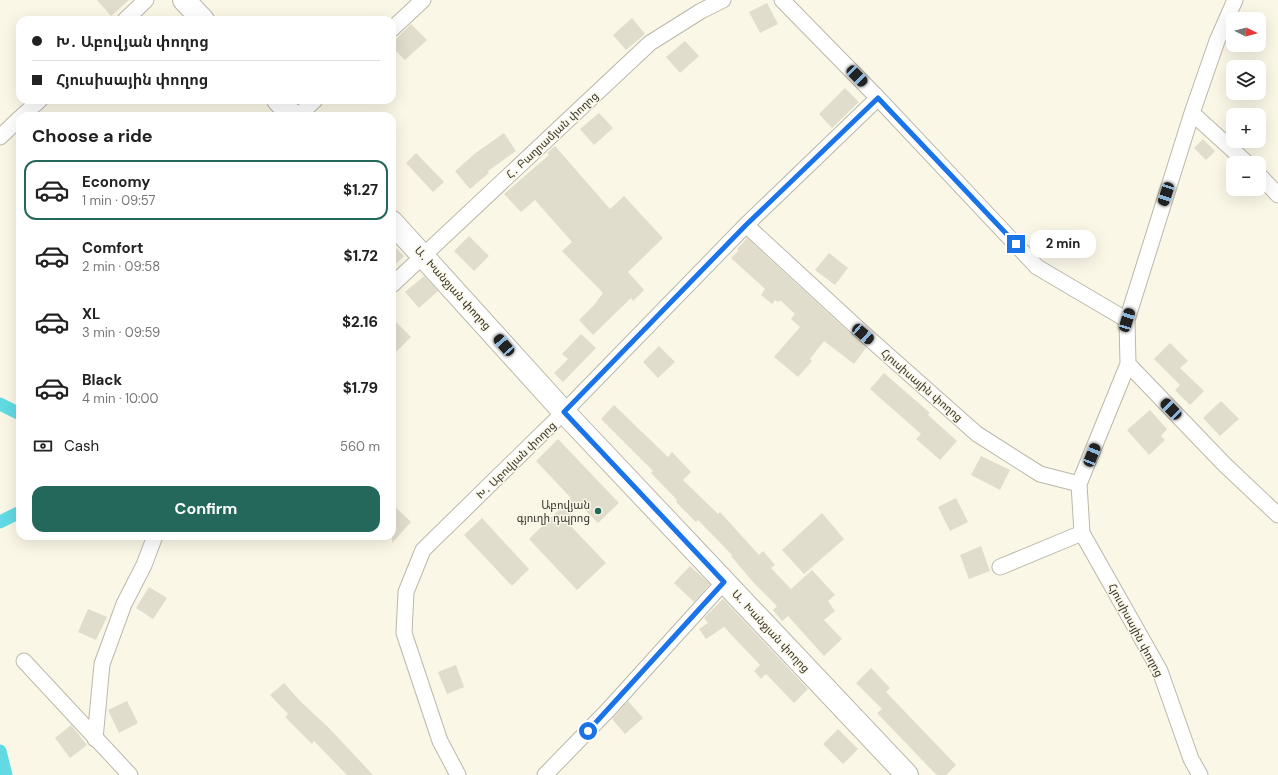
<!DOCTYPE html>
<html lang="en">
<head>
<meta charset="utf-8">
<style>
	body { margin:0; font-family:"DM Sans","Noto Sans Armenian",sans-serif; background:#f2f2f2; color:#222; height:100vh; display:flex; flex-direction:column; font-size:15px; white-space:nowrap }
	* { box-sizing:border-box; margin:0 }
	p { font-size:13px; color:#767676 }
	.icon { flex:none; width:22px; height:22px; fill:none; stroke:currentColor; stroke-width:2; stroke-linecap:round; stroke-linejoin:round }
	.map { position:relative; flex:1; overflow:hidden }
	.details { position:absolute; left:16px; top:112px; width:380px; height:428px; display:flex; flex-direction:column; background:#fff; border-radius:12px; box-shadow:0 4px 16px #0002 }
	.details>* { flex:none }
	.top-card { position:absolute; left:16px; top:16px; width:380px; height:88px; border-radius:12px; box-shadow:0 4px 16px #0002; display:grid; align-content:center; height:88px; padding:0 16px; background:#fff }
	.needle { width:26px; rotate:96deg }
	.tools { position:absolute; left:1226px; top:12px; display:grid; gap:8px }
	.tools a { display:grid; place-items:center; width:40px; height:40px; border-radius:8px; background:#fff; box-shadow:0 4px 16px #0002; font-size:20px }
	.end { position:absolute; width:18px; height:18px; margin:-9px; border:5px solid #1a73e8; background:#fff; box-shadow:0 0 0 2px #fff }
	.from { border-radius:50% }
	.bubble { position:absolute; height:28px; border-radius:12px; background:#fff; box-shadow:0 4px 16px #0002; font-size:13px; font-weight:700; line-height:28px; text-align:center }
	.car { position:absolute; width:12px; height:24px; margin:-12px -6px; border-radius:5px; box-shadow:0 0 3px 1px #0007; background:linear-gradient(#222 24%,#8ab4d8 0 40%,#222 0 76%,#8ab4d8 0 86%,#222 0) }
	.top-card b { display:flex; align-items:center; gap:14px; height:38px; font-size:15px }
	.top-card b+b { border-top:1px solid #e0e0e0 }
	.top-card i { width:10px; height:10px; background:#222 }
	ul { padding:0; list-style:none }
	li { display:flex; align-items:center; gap:12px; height:60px; margin:0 8px 6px; padding:0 8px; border:2px solid transparent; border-radius:12px }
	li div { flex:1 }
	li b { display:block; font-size:15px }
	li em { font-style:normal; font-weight:700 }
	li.selected { border-color:#23685a }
	li>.icon { width:36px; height:36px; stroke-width:1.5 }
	h2 { padding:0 16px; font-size:18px; line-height:48px }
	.pay { display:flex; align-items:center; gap:10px; height:44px; padding:0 16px; font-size:15px }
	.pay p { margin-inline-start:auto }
	.action { display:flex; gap:8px; margin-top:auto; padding:8px 16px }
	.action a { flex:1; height:46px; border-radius:12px; background:#23685a; color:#fff; font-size:16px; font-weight:700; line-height:46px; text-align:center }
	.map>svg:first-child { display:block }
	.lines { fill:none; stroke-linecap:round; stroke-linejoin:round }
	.canal { stroke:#61dae4; stroke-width:13 }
	.building { fill:#e0ddcd }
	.street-casing { stroke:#bbb8a9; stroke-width:17 }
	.secondary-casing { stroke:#bbb8a9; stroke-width:24 }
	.street { stroke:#fff; stroke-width:15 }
	.secondary { stroke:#fff; stroke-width:22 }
	.route { stroke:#1a73e8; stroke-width:5 }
	.poi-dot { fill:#23685a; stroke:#faf7e7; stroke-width:1.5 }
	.labels { text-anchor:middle; stroke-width:3; stroke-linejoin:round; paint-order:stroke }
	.street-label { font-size:11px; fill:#35332d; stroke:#faf7e7 }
	.poi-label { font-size:11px; fill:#35332d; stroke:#faf7e7; text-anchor:end }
</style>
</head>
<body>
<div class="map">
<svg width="1278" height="775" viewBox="0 0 1278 775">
	<rect width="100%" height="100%" fill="#faf7e7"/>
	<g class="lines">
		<!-- canal -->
		<path class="canal" d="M0,404L20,414
			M0,522L20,512
			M0,751L6,775"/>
	</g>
	<!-- building -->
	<path class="building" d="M97,0H129L111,16Z
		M767,3L778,24L760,33L749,12Z
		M632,18L645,34L626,50L613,35Z
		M411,24L427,40L405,60L392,47V43Z
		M685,41L699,56L680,73L666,57Z
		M845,88L859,102L832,128L819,114Z
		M599,113L613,128L594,145L580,129Z
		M504,133L516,151L488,171L489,173L470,189L455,171L477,152Z
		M1203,139L1215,151L1206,160L1194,148Z
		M555,146L610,209L624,196L663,238L628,272L644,290L633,301L631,298L593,335L579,320L594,305L603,293L562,251L572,242L535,200L521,212L504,194L549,155L547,153Z
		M416,153L444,182L433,192L406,163Z
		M469,236L489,256L474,271L454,251Z
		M747,238L866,348L854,364L824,341L810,359L812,361L798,377L774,357L800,327L791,319L795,314L780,300L779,302L775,300L772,304L761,295L765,289L731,258L738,251L737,249Z
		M392,244L404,256L392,268Z
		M829,253L848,268L835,285L815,270Z
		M424,276L438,291L419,308L405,292Z
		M392,318L411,337L392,356Z
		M581,334L596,348L563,382L554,373L568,359L562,354Z
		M1170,343L1188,361L1180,368L1204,391L1190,405L1175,390L1180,385L1154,359Z
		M659,346L675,362L658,378L643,362Z
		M884,373L930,413L928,415L957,441L940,460L916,439L921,434L870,389Z
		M1221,401L1239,419L1220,436L1203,418Z
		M614,405L668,457L672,452L691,472L683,480L718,514L720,512L759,555L763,551L775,565L771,568L791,589L812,570L835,595L828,601L835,611L824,620L842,639L824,656L788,616L782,621L773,610L777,606L753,582L731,556L732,555L698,520L696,522L676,502L677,500L651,473L653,471L601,419Z
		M1150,410L1167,429L1161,436L1165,440L1149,455L1127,430Z
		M558,439L619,503L598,523L580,505L565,520L606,563L577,590L529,539L571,498L536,461Z
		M981,456L1010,470L1000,490L971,475Z
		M956,498L968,522L950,531L938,507Z
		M392,504L411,522L392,543Z
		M822,513L844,539L804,574L782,550Z
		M482,518L529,569L512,586L464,535Z
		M981,546L990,571L969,579L960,555Z
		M690,566L710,584L694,602L674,583Z
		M149,587L167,598L153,619L136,608Z
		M723,599L808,689L794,703L766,674L761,679L754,671L760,665L724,627L706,639L699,629L708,623L704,618Z
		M88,609L107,617L96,640L78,632Z
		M456,665L464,687L447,694L438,672Z
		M871,668L890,688L886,692L956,765L946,775H937L922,760L877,713L882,709L856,683Z
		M284,683L300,701L329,728L373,775H347L314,741L312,744L285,717L288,714L270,695Z
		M127,701L138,723L119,733L108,710Z
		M628,701L643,718L625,734L612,719Z
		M71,725L87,745L70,758L55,738Z
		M838,729L858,749L843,764L823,744Z"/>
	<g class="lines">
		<!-- street casing -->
		<g class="street-casing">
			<path id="street" d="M782,0L878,98L1037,267L1127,320
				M125,20L146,0
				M392,29L423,0
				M1192,113L1247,163
				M22,116L40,100
				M298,116L315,100
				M0,137L20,118
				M1259,175L1278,195
				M746,225L863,333L977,434L1040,474L1079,484
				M392,285L650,43L701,11L723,0
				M1128,364L1224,464L1278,515
				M1000,567L1082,533
				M24,661L130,775
				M95,739L102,664L124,604L144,565L155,536
				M458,775L440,741L404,633L406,592L423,550L564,412L746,225L878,98
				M545,775L609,709L724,582
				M1200,775L1191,759L1160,671L1082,533L1079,484L1128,364L1127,320L1192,113L1217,41L1235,0"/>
		</g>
		<!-- secondary casing -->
		<g class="secondary-casing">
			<path id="secondary" d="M184,0L203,20
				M278,100L293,116
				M392,222L564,412L907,775"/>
		</g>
		<!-- street -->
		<use href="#street" class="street"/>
		<!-- secondary -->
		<use href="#secondary" class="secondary"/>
	</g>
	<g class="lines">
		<!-- route -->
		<path class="route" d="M588,731L724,582L564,412L746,225L878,98L1016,244"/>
	</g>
	<!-- markers -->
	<circle class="poi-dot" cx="598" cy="511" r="4"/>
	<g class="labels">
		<!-- street labels -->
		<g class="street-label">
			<text transform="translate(552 135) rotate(-43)" y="4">Հ․ Բաղրամյան փողոց</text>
			<text transform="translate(453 288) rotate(48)" y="4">Ա․ Խանջյան փողոց</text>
			<text transform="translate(922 385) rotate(41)" y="4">Հյուսիսային փողոց</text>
			<text transform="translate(516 460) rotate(-44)" y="4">Խ․ Աբովյան փողոց</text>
			<text transform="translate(1136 630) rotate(62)" y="4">Հյուսիսային փողոց</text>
			<text transform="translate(771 631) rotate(47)" y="4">Ա․ Խանջյան փողոց</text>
		</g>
		<!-- poi labels -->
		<g class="poi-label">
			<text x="590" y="509">Աբովյան<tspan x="590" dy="13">գյուղի դպրոց</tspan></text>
		</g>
	</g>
</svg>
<div class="tools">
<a><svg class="needle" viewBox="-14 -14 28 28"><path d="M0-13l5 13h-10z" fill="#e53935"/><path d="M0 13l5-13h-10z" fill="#767676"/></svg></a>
<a><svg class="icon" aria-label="layers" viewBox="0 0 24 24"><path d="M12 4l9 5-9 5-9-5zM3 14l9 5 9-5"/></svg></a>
<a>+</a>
<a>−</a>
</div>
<i class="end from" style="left:588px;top:731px"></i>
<i class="end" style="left:1016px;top:244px"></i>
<div class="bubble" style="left:1030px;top:230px;width:66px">2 min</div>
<i class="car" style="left:857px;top:76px;rotate:136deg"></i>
<i class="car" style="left:1166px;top:194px;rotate:198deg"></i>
<i class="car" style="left:1127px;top:320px;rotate:17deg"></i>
<i class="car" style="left:863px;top:334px;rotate:131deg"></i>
<i class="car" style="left:504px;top:345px;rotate:319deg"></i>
<i class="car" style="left:1171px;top:409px;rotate:316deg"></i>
<i class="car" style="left:1092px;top:455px;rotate:22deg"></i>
<div class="top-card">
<b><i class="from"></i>Խ․ Աբովյան փողոց</b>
<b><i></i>Հյուսիսային փողոց</b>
</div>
<section class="details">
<h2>Choose a ride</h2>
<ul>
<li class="selected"><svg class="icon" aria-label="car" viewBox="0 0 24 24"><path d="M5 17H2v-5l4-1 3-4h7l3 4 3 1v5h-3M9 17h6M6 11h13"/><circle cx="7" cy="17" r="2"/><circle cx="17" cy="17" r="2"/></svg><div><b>Economy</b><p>1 min · 09:57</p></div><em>$1.27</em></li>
<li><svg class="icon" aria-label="car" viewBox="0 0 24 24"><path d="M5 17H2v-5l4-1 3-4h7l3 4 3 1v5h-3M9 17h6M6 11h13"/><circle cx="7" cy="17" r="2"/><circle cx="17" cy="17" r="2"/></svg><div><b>Comfort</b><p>2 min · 09:58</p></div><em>$1.72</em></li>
<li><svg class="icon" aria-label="car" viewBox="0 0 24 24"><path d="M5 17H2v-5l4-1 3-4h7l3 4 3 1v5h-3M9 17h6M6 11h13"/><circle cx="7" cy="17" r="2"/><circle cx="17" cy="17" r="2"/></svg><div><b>XL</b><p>3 min · 09:59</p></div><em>$2.16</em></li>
<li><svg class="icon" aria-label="car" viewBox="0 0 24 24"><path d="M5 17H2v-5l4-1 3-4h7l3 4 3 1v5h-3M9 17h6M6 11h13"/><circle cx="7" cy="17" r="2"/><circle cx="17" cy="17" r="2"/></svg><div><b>Black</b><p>4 min · 10:00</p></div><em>$1.79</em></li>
</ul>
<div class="pay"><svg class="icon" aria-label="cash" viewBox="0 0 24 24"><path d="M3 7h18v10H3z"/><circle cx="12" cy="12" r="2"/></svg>Cash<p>560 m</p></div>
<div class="action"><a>Confirm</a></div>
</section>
</div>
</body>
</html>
